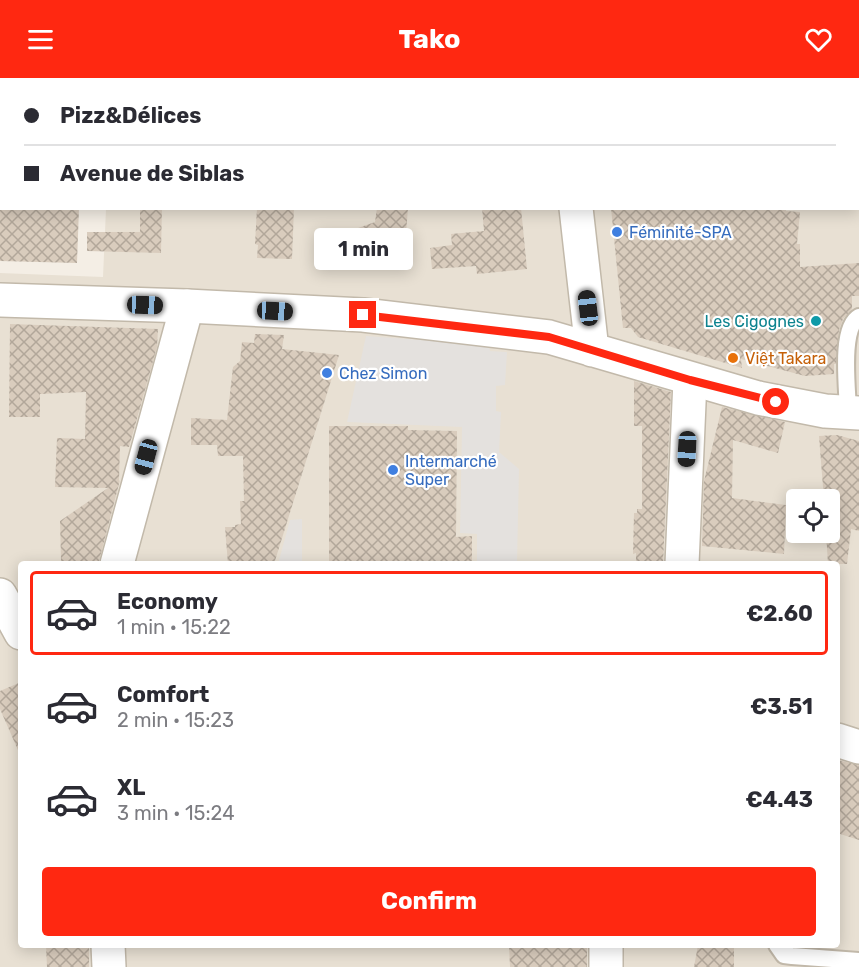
<!DOCTYPE html>
<html lang="en">
<head>
<meta charset="utf-8">
<style>
	body { margin:0; font-family:Rubik,sans-serif; background:#f2f2f3; color:#2b2b33; height:100vh; display:flex; flex-direction:column; font-size:22px; white-space:nowrap }
	* { box-sizing:border-box; margin:0 }
	p { font-size:20px; color:#7c7c81 }
	.icon { flex:none; width:33px; height:33px; fill:none; stroke:currentColor; stroke-width:2; stroke-linecap:round; stroke-linejoin:round }
	.map { position:relative; flex:1; overflow:hidden }
	.panel { position:absolute; left:18px; top:483px; width:822px; height:387px; display:flex; flex-direction:column; background:#fff; border-radius:6px; box-shadow:0 3px 15px #0003 }
	.panel>* { flex:none }
	.banner { position:absolute; left:0px; top:0px; width:860px; height:132px; box-shadow:0 3px 15px #0003; display:grid; align-content:center; height:132px; padding:0 24px; background:#fff }
	.tools { position:absolute; left:786px; top:411px; display:grid; gap:12px }
	.tools a { display:grid; place-items:center; width:54px; height:54px; border-radius:6px; background:#fff; box-shadow:0 3px 15px #0003; font-size:30px }
	.end { position:absolute; width:27px; height:27px; margin:-14px; border:8px solid #ff2811; background:#fff; box-shadow:0 0 0 3px #fff }
	.from { border-radius:50% }
	.bubble { position:absolute; height:42px; border-radius:6px; background:#fff; box-shadow:0 3px 15px #0003; font-size:20px; font-weight:700; line-height:42px; text-align:center }
	.car { position:absolute; width:18px; height:36px; margin:-18px -9px; border-radius:8px; box-shadow:0 0 4px 2px #0007; background:linear-gradient(#222 24%,#8ab4d8 0 40%,#222 0 76%,#8ab4d8 0 86%,#222 0) }
	.banner b { display:flex; align-items:center; gap:21px; height:57px; font-size:22px }
	.banner b+b { border-top:2px solid #e1e1e2 }
	.banner i { width:15px; height:15px; background:#2b2b33 }
	ul { padding:10px 0 0; list-style:none }
	li { display:flex; align-items:center; gap:18px; height:84px; margin:0 12px 9px; padding:0 12px; border:3px solid transparent; border-radius:6px }
	li div { flex:1 }
	li b { display:block; font-size:22px }
	li em { font-style:normal; font-weight:700 }
	li.active { border-color:#ff2811 }
	li>.icon { width:54px; height:54px; stroke-width:1.5 }
	.cta { display:flex; gap:12px; margin-top:auto; padding:12px 24px }
	.cta a { flex:1; height:69px; border-radius:6px; background:#ff2811; color:#fff; font-size:24px; font-weight:700; line-height:69px; text-align:center }
	header { display:flex; justify-content:space-between; align-items:center; height:78px; padding:0 24px; background:#ff2811; color:#fff; font-size:27px; font-weight:700 }
	.map>svg:first-child { display:block }
	.residential { fill:#e8e0d3; fill-rule:evenodd }
	.parking { fill:#e4e1de }
	.building { fill:url(#building-cross-hatch) }
	.lines { fill:none; stroke-linecap:round; stroke-linejoin:round }
	.service-casing { stroke:#c2b9aa; stroke-width:20 }
	.minor-casing { stroke:#c2b9aa; stroke-width:36 }
	.tertiary-casing { stroke:#c2b9aa; stroke-width:36 }
	.service { stroke:#fff; stroke-width:16 }
	.minor { stroke:#fff; stroke-width:33 }
	.tertiary { stroke:#fff; stroke-width:33 }
	.route { stroke:#ff2811; stroke-width:8 }
	.shop-dot { fill:#3f7fe0; stroke:#fff; stroke-width:2 }
	.culture-dot { fill:#0f9aa8; stroke:#fff; stroke-width:2 }
	.food-dot { fill:#e8710a; stroke:#fff; stroke-width:2 }
	.labels { text-anchor:middle; stroke-width:4.5; stroke-linejoin:round; paint-order:stroke }
	.shop-label { font-size:16px; fill:#366cbe; stroke:#fff; text-anchor:start }
	.culture-label { font-size:16px; fill:#0d838f; stroke:#fff; text-anchor:end }
	.food-label { font-size:16px; fill:#c56008; stroke:#fff; text-anchor:start }
</style>
</head>
<body>
<header><svg class="icon" aria-label="menu" viewBox="0 0 24 24"><path d="M4 6h16M4 12h16M4 18h16"/></svg>Tako<svg class="icon" aria-label="heart" viewBox="0 0 24 24"><path d="M12 20l-8-8c-3-5 5-10 8-4 3-6 11-1 8 4z"/></svg></header>
<div class="map">
<svg width="859" height="889" viewBox="0 0 859 889">
	<defs>
		<pattern id="building-cross-hatch" width="8" height="8" patternUnits="userSpaceOnUse" patternTransform="scale(1.5)"><rect width="8" height="8" fill="#d9ccbd"/><path d="M0 0l8 8M0 8l8-8" fill="none" stroke="#b2a79a"/></pattern>
	</defs>
	<rect width="100%" height="100%" fill="#f4eee5"/>
	<!-- residential -->
	<path class="residential" d="M113,0H859V889H0V195L103,199L106,131L858,130V2L113,1ZM796,422H830V454H796ZM21,486H837V867H21Z"/>
	<!-- parking -->
	<path class="parking" d="M366,258L489,267L490,273L507,274L505,307L496,308V333L501,334L499,374L519,391L517,486H477V456L460,455L462,349L347,344Z
		M302,441V486H278L290,442Z"/>
	<!-- building -->
	<path class="building" d="M0,130H79L77,185L0,183Z
		M140,130H162L161,175L87,173V154H140Z
		M257,130H294L292,181L257,180L258,167L255,166Z
		M377,130H408L404,181L372,179L373,162L358,150L375,144Z
		M482,130H521L527,191L477,196L476,188L432,191L430,170L452,167L451,156L484,153Z
		M611,130H786V133L800,134L797,166H800V189L859,185V218H852V231L843,241L839,252L836,286H834V296L805,298L741,281L742,290L638,259L631,250H623Z
		M10,246L158,251L157,269L129,369L120,368L119,403L120,402L99,483L61,484L60,443L108,410L55,409L57,360L85,361L86,314L40,316V339H9Z
		M255,256L284,257L282,271L339,277L274,486H228L225,449H235V447L241,446L240,423H244L243,378H218L217,367H191V340L227,342L233,289L240,283L242,264L254,265Z
		M634,303L671,314L663,486H636V475L633,476L634,435H637V431H642V348H634Z
		M722,329L785,344L778,375L733,362L732,420L786,427L784,476L702,468L704,403Z
		M329,348H408V352L457,353L456,459L472,458V486H329Z
		M837,357L859,363V453L851,451L847,486H828L826,454H830V422H824L819,358Z
		M21,604V679L0,631V613Z
		M837,682L859,687V762L837,755Z
		M46,867H89V889H47Z
		M509,867H587V889H510Z
		M698,867H734V889H694Z"/>
	<g class="lines">
		<!-- service casing -->
		<g class="service-casing">
			<path id="service" d="M848,335C848,314 839,250 859,239
				M777,867L784,877L792,878L859,883"/>
		</g>
		<!-- minor casing -->
		<g class="minor-casing">
			<path id="minor" d="M117,486L187,228
				M682,486L690,302
				M0,517L21,555
				M837,662L859,669
				M108,867L109,889
				M606,867V889"/>
		</g>
		<!-- tertiary casing -->
		<g class="tertiary-casing">
			<path id="tertiary" d="M559,0V2
				M576,130L592,272
				M0,222L187,228L363,237L549,259L758,320L825,333L859,335"/>
		</g>
		<!-- service -->
		<use href="#service" class="service"/>
		<!-- minor -->
		<use href="#minor" class="minor"/>
		<!-- tertiary -->
		<use href="#tertiary" class="tertiary"/>
	</g>
	<g class="lines">
		<!-- route -->
		<path class="route" d="M363,237L549,259L690,302L776,324"/>
	</g>
	<!-- markers -->
	<g class="shop-dot">
		<circle cx="617" cy="154" r="6"/>
		<circle cx="327" cy="295" r="6"/>
		<circle cx="393" cy="392" r="6"/>
	</g>
	<circle class="culture-dot" cx="816" cy="243" r="6"/>
	<circle class="food-dot" cx="733" cy="280" r="6"/>
	<g class="labels">
		<!-- shop labels -->
		<g class="shop-label">
			<text x="629" y="160">Féminité-SPA</text>
			<text x="339" y="301">Chez Simon</text>
			<text x="405" y="389">Intermarché<tspan x="405" dy="18">Super</tspan></text>
		</g>
		<!-- culture labels -->
		<g class="culture-label">
			<text x="804" y="249">Les Cigognes</text>
		</g>
		<!-- food labels -->
		<g class="food-label">
			<text x="745" y="286">Việt Takara</text>
		</g>
	</g>
</svg>
<div class="tools">
<a><svg class="icon" aria-label="locate" viewBox="0 0 24 24"><circle cx="12" cy="12" r="6"/><path d="M12 2v4M12 18v4M2 12h4M18 12h4"/></svg></a>
</div>
<i class="end from" style="left:776px;top:324px"></i>
<i class="end" style="left:363px;top:237px"></i>
<div class="bubble" style="left:314px;top:150px;width:99px">1 min</div>
<i class="car" style="left:145px;top:227px;rotate:92deg"></i>
<i class="car" style="left:588px;top:230px;rotate:353deg"></i>
<i class="car" style="left:275px;top:233px;rotate:93deg"></i>
<i class="car" style="left:687px;top:371px;rotate:183deg"></i>
<i class="car" style="left:146px;top:379px;rotate:195deg"></i>
<div class="banner">
<b><i class="from"></i>Pizz&amp;Délices</b>
<b><i></i>Avenue de Siblas</b>
</div>
<section class="panel">
<ul>
<li class="active"><svg class="icon" aria-label="car" viewBox="0 0 24 24"><path d="M5 17H2v-5l4-1 3-4h7l3 4 3 1v5h-3M9 17h6M6 11h13"/><circle cx="7" cy="17" r="2"/><circle cx="17" cy="17" r="2"/></svg><div><b>Economy</b><p>1 min · 15:22</p></div><em>€2.60</em></li>
<li><svg class="icon" aria-label="car" viewBox="0 0 24 24"><path d="M5 17H2v-5l4-1 3-4h7l3 4 3 1v5h-3M9 17h6M6 11h13"/><circle cx="7" cy="17" r="2"/><circle cx="17" cy="17" r="2"/></svg><div><b>Comfort</b><p>2 min · 15:23</p></div><em>€3.51</em></li>
<li><svg class="icon" aria-label="car" viewBox="0 0 24 24"><path d="M5 17H2v-5l4-1 3-4h7l3 4 3 1v5h-3M9 17h6M6 11h13"/><circle cx="7" cy="17" r="2"/><circle cx="17" cy="17" r="2"/></svg><div><b>XL</b><p>3 min · 15:24</p></div><em>€4.43</em></li>
</ul>
<div class="cta"><a>Confirm</a></div>
</section>
</div>
</body>
</html>
